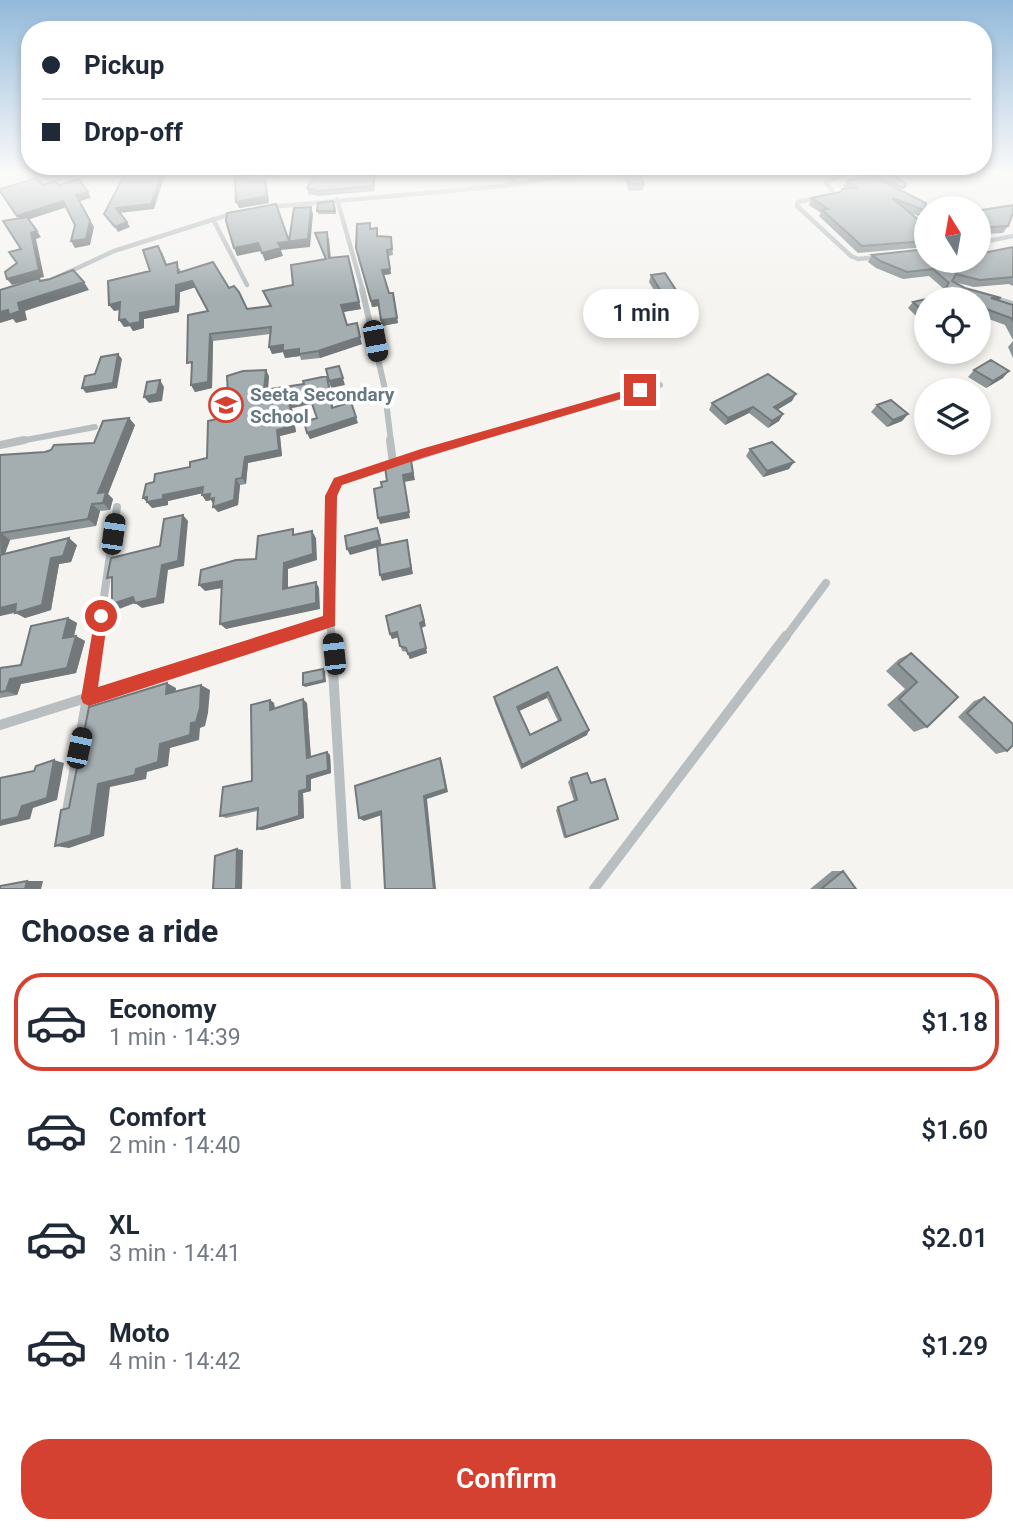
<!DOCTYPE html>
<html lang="en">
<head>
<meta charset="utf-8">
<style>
	body { margin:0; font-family:Roboto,sans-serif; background:#f2f2f3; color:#1f2937; height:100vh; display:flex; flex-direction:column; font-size:26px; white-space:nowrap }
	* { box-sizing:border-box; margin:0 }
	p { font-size:23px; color:#747a83 }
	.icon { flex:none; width:38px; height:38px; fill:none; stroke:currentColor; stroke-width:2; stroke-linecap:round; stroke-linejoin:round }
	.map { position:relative; height:889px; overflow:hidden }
	.drawer { display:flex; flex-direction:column; background:#fff; flex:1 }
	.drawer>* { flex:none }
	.banner { position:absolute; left:21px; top:21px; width:971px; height:154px; border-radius:28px; box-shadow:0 4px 10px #0003; display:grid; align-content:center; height:154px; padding:0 21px; background:#fff }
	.needle { width:46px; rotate:349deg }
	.buttons { position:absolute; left:914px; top:196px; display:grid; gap:14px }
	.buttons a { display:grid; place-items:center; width:77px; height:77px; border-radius:50%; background:#fff; box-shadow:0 4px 10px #0003; font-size:35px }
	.end { position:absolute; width:32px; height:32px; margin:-16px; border:9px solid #d54130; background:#fff; box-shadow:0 0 0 4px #fff }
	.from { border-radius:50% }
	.bubble { position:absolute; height:49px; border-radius:24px; background:#fff; box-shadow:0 4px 10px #0003; font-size:23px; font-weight:600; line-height:49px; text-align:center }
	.car { position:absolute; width:21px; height:42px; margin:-21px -10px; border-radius:9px; box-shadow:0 0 5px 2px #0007; background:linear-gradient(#222 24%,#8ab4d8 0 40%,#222 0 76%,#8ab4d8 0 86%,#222 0) }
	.banner b { display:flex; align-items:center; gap:24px; height:66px; font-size:26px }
	.banner b+b { border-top:2px solid #e0e1e3 }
	.banner i { width:18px; height:18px; background:#1f2937 }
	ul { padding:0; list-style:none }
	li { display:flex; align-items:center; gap:21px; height:98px; margin:0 14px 10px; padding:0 7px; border:4px solid transparent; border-radius:28px }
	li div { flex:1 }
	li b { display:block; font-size:26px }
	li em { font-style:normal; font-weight:600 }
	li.active { border-color:#d54130 }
	li>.icon { width:63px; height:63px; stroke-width:1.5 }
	h2 { padding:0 21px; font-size:32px; line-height:84px }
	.cta { display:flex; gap:14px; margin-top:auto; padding:14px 21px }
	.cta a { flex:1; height:80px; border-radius:28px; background:#d54130; color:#fff; font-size:28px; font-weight:600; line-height:80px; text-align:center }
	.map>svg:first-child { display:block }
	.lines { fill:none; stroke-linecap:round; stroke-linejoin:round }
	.street-far3 { stroke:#b9bfc1; stroke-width:4.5 }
	.street-far2 { stroke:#b9bfc1; stroke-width:6 }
	.street-far1 { stroke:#b9bfc1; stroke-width:8 }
	.street { stroke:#b9bfc1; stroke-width:10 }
	.wall { fill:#8d9597; fill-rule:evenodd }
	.shaded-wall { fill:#73797b }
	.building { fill:#a4adb0; stroke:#73797b; stroke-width:2; fill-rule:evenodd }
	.route { fill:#d54130 }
	.labels { text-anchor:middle; stroke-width:7; stroke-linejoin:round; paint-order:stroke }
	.poi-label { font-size:19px; font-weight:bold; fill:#667880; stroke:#fff; text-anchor:start }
</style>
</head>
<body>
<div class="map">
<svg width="1013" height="889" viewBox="0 0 1013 889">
	<rect width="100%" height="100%" fill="#f5f4f1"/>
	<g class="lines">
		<!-- street-far3 -->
		<path class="street-far3" d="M507,172L516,184
			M852,172L826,182L834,194L798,202L797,206L851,256L858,259L879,257
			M337,199L363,291
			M269,207L504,186L587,172
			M213,219L247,285
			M978,243L1013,236
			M58,277L114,251L234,213"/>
		<!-- street-far2 -->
		<path class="street-far2" d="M362,289L384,385L391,442
			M992,298L1013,304
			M15,442L95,427
			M462,442L660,385"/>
		<!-- street-far1 -->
		<path class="street-far1" d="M390,440L393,463
			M0,445L24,440
			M330,621L331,496L338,482L468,440
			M98,638L117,507
			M277,638L330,621L332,638
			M785,638L826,583"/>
		<!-- street -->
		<path class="street" d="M331,636L346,889
			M0,725L283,636
			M66,817L98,636
			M594,889L786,636"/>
	</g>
	<!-- wall -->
	<path class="wall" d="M256,172H278L277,178H266L269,203L239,208L257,174Z
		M376,172L374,191L319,196L308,194L307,188Z
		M621,172H639L644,184L643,190L629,191Z
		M855,172H890L906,184L902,191L924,210L919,216L910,213L926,226V247L858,253L819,216L821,213L809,205L812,198L841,192L846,189L843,186L847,180L864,178L856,175Z
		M333,201L336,214H318L317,211Z
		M978,212L1008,226L1003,233L986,234L978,238Z
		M370,223L371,229L378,236L391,237L393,255L388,256L391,274L384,275L398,323L382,326L379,306L372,307L357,253Z
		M315,233L329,238L331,258L361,309L343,312L347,325L362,344L320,358L301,360L300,356L285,358L283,352L272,354L270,334L213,341L212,388L195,392L191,385V370L208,311L196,287L180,292L179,312L144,319V328L133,331L130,326L124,327L120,310L114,311L150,271L162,252L167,265L180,269L181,273L229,288L247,309L270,306L263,291L293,285L325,259Z
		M1013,247V286L1009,284L974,287L954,282L965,288L1001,298L999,301L1013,305V340L1005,325L978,315V299H955L941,294L944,289L929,276L903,279L876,268L868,262L872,255L926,261H978Z
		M651,275L683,311L668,313L649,282Z
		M926,299V318L919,319L908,308L913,302Z
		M1013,341V358L1008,347Z
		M974,370L1003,378L986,388L968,377Z
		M269,376L268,390L304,384L327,376L329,382L333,407L358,423L310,439L307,433L317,418L312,404L292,408L296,432L280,436L282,456L248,463L246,484L240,485L238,505L218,512L211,500L206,501L202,495V493L168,501V505L152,508L154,482L190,467L207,458L229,416Z
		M792,401L777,410L783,414L779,421L768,428L749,413L725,425L709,410L712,403Z
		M877,405L908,414L902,421L887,427L871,412Z
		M129,418L135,425L108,494L113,499L110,510L100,511L96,526L10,540L5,554L77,545L71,562L59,564L51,610L25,618L15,613L0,616V455L45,452L94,443Z
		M750,449L789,469L763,477L746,456Z
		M68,618L77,623L74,636H76L85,641L76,673L21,684L17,695L0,698V668L21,665Z
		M426,626L421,628L427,653L410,659L407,652L402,651L398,637L392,639L390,634Z
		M911,653L927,727L914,732L887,705L905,689L886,671L899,659Z
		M557,667L587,735L521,769L495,703L494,697ZM547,698L558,721L530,735L519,711Z
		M984,697L1007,751L996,754L958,717L974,701Z
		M270,700L274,703L275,708L307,703L311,757L327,752L330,755L331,773L311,779V791L303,793L304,818L262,830L257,829V811L226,818L220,816L252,781Z
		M571,778L591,783L618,819L614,821L564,838L556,810L558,807L574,801L568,782Z
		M832,871H843L856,889H810Z"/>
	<!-- shaded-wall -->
	<path class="shaded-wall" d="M162,172H166L154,209L119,213L116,208Z
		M374,172H376L374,191L373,186Z
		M264,173L266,179L269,203L239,208L236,202Z
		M88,192L91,198L80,201L94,227L90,245L75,248L71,241L86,239L76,195Z
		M63,201L67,207L21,222L17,216Z
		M311,207L313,214L310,247L281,250L283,256L265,261L262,253L278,243L308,239Z
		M127,222L130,227L118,232L115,227Z
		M991,227L986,234L978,238L982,232Z
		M37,231L41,237L36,239L44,277L12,285L7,279L39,270L31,233Z
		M258,243L261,251L237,256L234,248Z
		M348,256L361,309L343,312L341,305Z
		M390,269L391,274L383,275L382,270Z
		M192,281L196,287L180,292L179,312L144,319V328L133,331L130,326L124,327L119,320L140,313L176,285Z
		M84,282L89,290L25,311L27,320L16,323L13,319L0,323V312L18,303Z
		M393,293L398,323L382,326L381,320Z
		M378,300L379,306L372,307L371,301Z
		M120,302L125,308L114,311L109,305Z
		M685,304L683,311L668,313L670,306Z
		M924,312H926V318L919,319Z
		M210,334L213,341L212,388L195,392L191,385Z
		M360,337L362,344L320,358L318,351Z
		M283,345L299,349L300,356L285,358L283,352L272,354L269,347Z
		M118,354L122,359L117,388L86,393L82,388Z
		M339,366L345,385L331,388L329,381Z
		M266,370L269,376L267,397L264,390Z
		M1009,371L1003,378L986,388L993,381Z
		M327,376L329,382L334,414L332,408Z
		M160,380L164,387L162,401L149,403L144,397Z
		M796,394L792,401L770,414L774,407Z
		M310,398L312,404L292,408L296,432L280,436L282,456L248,463L246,484L242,478L245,457L289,402Z
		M753,407L749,413L725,425L728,418Z
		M783,414L779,421L768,428L772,421Z
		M908,414L902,421L887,427L893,420Z
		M356,417L358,423L310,439L307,433Z
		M129,418L135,425L108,494L113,499L110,510L103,503L98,493Z
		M411,460L415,480L404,482L410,518L380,524L378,518Z
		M794,462L789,469L763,477L767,471Z
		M236,479L240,485L238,505L218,512L213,507Z
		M203,487L208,492L168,501V505L152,508L143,498L163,495Z
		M210,494L214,498V505L211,500L206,501L202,495Z
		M92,504L100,511L96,526L88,519Z
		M183,515L188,521L184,566L168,570L164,603L142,608L135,603L119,609L112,604L162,565Z
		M377,528L382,546L350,555L347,549Z
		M312,531L316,538L317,560L288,569V595L283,589L284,563Z
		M1,533L10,540L1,563L0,535Z
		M69,538L77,545L71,562L59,564L51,610L25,618L15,612L0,616V608Z
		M407,540L413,574L382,581L380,575Z
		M222,581L228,587L205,591L199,585Z
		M316,582L319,588L320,609L226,629L220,624Z
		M420,605L426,626L421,628L427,653L410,659L408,654L420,623Z
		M68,618L77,623L72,644L63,638Z
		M397,632L399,637L392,639L390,634Z
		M76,636L85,641L76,673L21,684L17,695L6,691L10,679Z
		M323,669L325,671L326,682L305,687L303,685Z
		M167,683L176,688L175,699L166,694Z
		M201,685L210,690L208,713L205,726L200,728L199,740L170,748L168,766L147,772L146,779L110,787L104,836L69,848L55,846L98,784L136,769L160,744L191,723Z
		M548,692L547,698L517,712V707Z
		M303,699L307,703L311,760L307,758Z
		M270,700L274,703L275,713L270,710Z
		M589,730L587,735L521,769L522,765Z
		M327,752L330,755L331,773L311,779V791L303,793L304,818L262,830L257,829L299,791L307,776Z
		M440,758L442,762L448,792L427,799L436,889H434L424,796Z
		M54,760L64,763L57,800L33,808L30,819L0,826V821L22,806Z
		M381,811L385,814L364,821L359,818Z
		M237,849L243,850L242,889H236Z
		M27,881H43L41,889H25Z"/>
	<!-- building -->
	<path class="building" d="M126,172H162L151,204L116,208L127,222L115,227L104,214Z
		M317,172H374L373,186L317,191L307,188Z
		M625,172H639L644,184H630Z
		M868,172H890L906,184L904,188Z
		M264,173L267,196L236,202L235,177Z
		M874,177L926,203L924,210L892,198L926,226V241L862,246L822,210L828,209L812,198L841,192L842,189L857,188L847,180Z
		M37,178L43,185L55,181L59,185L79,179L88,192L76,195L90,221L86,239L71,241L75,225L63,201L17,216L0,191V189Z
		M333,201L335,211H317L318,203Z
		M276,204L289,241L294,208L311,207L308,239L278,243L281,248L262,253L258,243L234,248L226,221L227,213Z
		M1013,205V213L1008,226L991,227L982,232L978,230V212L982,210Z
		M27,217L37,231L31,233L39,270L7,279L5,272L17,263L9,252L21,249L3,221Z
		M370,223V229L377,228V236L391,237L392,249L387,250L390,269L382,270L389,293H393L397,318L381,320L378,300L371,301L356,248L357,224Z
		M327,232L329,258L348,256L359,302L341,305L347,325L357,323L360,337L318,351L299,354V349L283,351V345L269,347L271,327L210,334L208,382L191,385L192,362L187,363L188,315L208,311L192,281L176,285V306L140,313V322L129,324L125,319L119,320L120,302L109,305L108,281L150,271L143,250L158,246L166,265L177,262L178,273L213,262L229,288L234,286L239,292L247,309L271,306L263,291L293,285L291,265L326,259L315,233Z
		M1013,247V277L980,280L956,274L952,281L965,288L1001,298H991L1013,305V321L1011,318L978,306V299H973L974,298L946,287L949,283L933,269L907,272L880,261L872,255L926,249V261H978V254Z
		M73,270L84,282L18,303L20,311L9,315L8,310L0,312V290L39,278L40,281L50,279Z
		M665,273L685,304L670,306L651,275Z
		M926,299V312H924L913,302Z
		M118,354L113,383L82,388L85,376L95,374L101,357Z
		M991,360L1009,371L993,381L974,370Z
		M339,366L343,378L329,381L326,369Z
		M266,370L264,390L304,384L303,381L327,376L332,408L351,402L356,417L307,433L304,422L317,418L310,398L289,402L293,426L277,430L279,450L245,457L242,478L236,479L234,500L213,507L214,498L209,499L210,494L202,495L203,487L163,495V499L147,502V497L143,498L146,484L154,482L155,474L190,467V462L207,458L208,421L229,416L227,376L243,371Z
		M768,374L796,394L774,407L783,414L772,421L753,407L728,418L712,403Z
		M160,380L157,394L144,397L147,382Z
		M891,400L908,414L893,420L877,405Z
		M129,418L98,493L106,492L103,503L92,504L88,519L1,533L0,535V455L45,452L51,450L54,445L94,443L103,421Z
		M772,442L794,462L767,471L750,449Z
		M411,460L413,473L403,475L409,512L378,518L374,489L382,487L381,482L387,481L385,467Z
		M183,515L178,561L162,565L157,598L135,603L133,597L112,604V577L107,578L111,558L160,546L164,519Z
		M377,528L380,540L347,549L345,536Z
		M293,529V535L312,531L313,554L284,563L283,589L316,582V603L220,624L222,581L199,585L201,570L236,560L256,559L258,536Z
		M69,538L63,556L51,558L42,605L15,613L16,604L0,608V555Z
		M407,540L411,568L380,575L377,546Z
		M420,605L424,621L420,623L426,648L408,654L406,648L400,646L397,632L390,634L386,616Z
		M68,618L63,638L76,636L67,668L10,679L6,691L0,692V668L21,665L31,626Z
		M911,653L958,697L927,727L899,699L917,682L898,664Z
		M557,667L589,730L522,765L494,697ZM548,692L561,720L530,735L517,707Z
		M323,669L324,680L303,685V673Z
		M167,683L166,694L201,685L200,708L196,722L191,723L190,735L160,744L158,762L136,769L135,775L98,784L91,835L55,846L61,810L69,808L89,707Z
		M984,697L1013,724V745L1007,751L967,713Z
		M303,699L307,758L327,752L328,770L307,776V789L299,791V816L257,829L258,808L220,816L223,787L252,781L251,705L270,700V710Z
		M440,758L446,789L424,796L434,889H385L381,811L359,818L355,786Z
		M54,760L47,798L22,806L18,817L0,821V778L34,771L36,766Z
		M587,773L591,783L605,779L618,819L566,837L558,807L577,800L571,778Z
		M237,849L236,889H213L215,856Z
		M843,871L856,889H821Z
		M27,881L25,889H0V886Z"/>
	<!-- sky -->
	<linearGradient id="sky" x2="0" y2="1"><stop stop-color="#93b9da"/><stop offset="0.58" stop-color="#fafaf9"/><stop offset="1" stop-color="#fafaf9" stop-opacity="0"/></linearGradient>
	<rect width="1013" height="297" fill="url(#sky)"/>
	<!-- route -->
	<path class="route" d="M640,386L646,390L644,392L422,458L342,485L337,496L335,626L89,706L83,703L81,698L96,611H106L108,616L98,687L323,616L325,496L334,478L421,449Z"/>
	<!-- icons -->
	<defs>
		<g id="school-ring" transform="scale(1.75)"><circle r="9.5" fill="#fff" stroke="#d54130" stroke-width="1.5"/><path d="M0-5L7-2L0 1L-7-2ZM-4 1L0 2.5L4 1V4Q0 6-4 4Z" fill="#d54130"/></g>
	</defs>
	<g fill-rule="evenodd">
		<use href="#school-ring" x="226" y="405"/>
	</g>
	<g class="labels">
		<!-- poi labels -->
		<g class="poi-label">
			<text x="250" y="401">Seeta Secondary<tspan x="250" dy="22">School</tspan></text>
		</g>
	</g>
</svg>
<div class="buttons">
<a><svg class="needle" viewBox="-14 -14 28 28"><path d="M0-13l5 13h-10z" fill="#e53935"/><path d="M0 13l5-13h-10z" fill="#747a83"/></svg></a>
<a><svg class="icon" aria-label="locate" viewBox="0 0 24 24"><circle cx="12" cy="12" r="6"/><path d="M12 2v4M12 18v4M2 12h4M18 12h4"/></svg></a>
<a><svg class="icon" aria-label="layers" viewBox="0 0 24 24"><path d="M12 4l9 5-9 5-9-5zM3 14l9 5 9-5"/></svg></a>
</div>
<i class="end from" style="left:101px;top:616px"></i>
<i class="end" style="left:640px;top:390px"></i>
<div class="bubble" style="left:583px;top:289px;width:116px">1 min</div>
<i class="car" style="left:375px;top:341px;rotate:169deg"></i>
<i class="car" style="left:113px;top:534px;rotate:8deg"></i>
<i class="car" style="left:334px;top:654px;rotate:354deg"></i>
<i class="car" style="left:79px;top:748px;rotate:12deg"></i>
<div class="banner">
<b><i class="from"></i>Pickup</b>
<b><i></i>Drop-off</b>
</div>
</div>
<section class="drawer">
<h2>Choose a ride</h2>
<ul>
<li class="active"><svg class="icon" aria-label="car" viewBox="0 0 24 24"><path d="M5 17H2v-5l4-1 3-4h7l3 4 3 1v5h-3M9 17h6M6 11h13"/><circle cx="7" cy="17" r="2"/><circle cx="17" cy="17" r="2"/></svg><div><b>Economy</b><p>1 min · 14:39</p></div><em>$1.18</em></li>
<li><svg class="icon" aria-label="car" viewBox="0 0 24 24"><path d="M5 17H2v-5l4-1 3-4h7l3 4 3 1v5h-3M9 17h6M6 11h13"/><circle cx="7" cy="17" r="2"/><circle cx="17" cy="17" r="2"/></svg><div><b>Comfort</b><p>2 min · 14:40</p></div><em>$1.60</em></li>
<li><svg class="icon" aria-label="car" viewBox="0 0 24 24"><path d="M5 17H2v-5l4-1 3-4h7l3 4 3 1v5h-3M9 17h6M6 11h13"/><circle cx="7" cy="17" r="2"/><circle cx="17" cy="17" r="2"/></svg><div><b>XL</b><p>3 min · 14:41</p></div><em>$2.01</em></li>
<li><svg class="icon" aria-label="car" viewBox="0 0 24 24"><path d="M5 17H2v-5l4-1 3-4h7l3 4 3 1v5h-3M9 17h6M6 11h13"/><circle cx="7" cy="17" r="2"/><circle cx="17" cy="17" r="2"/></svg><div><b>Moto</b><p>4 min · 14:42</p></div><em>$1.29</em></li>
</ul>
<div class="cta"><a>Confirm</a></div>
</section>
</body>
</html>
